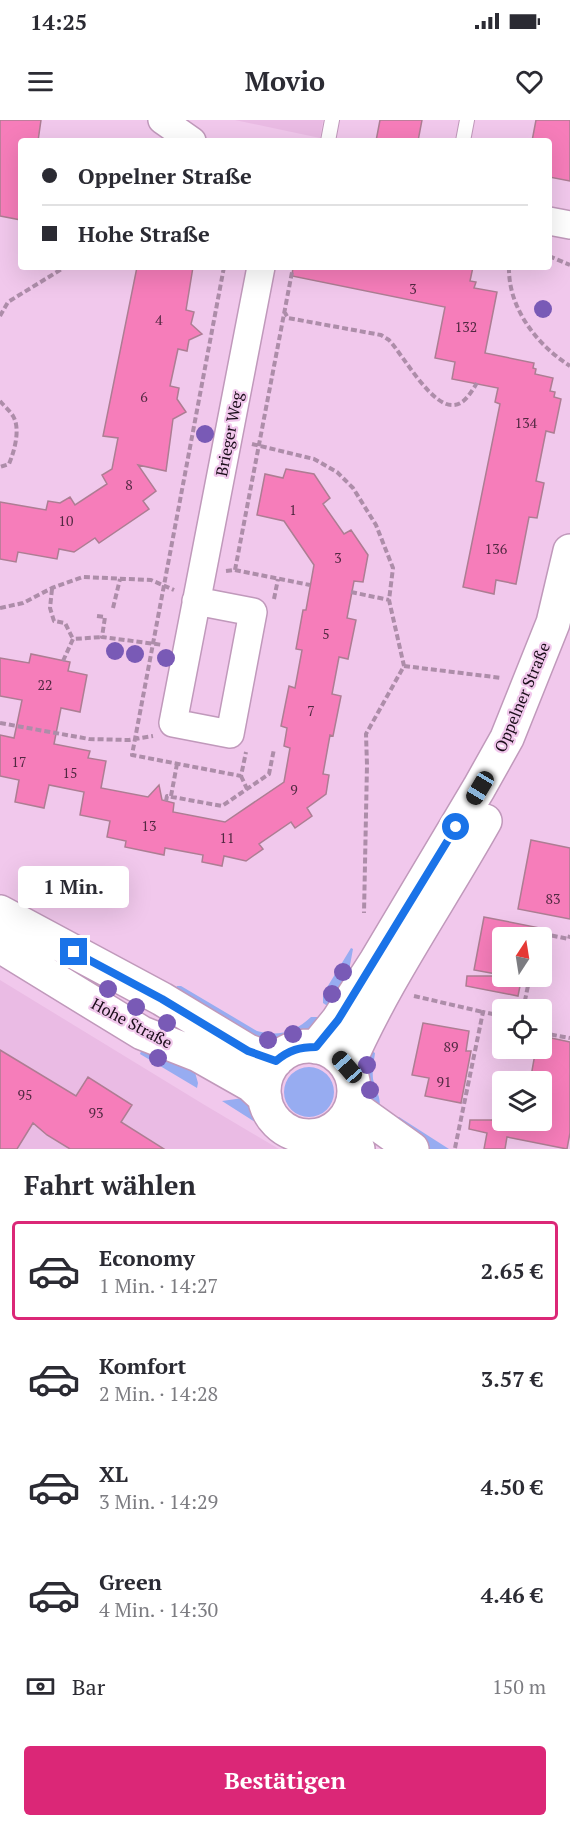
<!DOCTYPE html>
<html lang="de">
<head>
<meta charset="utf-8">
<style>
	body { margin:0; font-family:"PT Serif",serif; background:#f7f7f7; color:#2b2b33; height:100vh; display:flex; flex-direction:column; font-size:22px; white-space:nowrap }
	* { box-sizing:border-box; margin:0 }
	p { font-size:20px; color:#7c7c81 }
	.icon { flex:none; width:33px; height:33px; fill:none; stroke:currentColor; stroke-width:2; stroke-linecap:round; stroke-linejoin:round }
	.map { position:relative; height:1029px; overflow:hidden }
	.side { display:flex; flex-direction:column; background:#fff; flex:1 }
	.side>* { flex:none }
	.top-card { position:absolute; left:18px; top:18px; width:534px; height:132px; border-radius:6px; box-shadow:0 6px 24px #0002; display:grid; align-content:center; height:132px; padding:0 24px; background:#fff }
	.needle { width:39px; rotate:12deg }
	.tools { position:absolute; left:492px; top:807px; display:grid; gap:12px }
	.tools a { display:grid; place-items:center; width:60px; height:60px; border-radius:6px; background:#fff; box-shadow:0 6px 24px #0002; font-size:30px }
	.end { position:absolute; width:27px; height:27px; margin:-14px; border:8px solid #1a73e8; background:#fff; box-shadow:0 0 0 3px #fff }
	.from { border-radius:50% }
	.bubble { position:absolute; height:42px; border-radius:6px; background:#fff; box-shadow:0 6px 24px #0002; font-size:20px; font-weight:800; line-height:42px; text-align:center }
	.car { position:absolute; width:18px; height:36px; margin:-18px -9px; border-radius:8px; box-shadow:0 0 4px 2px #0007; background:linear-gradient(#222 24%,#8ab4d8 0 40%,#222 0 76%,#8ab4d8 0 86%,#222 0) }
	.top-card b { display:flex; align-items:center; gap:21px; height:57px; font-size:22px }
	.top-card b+b { border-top:2px solid #e1e1e2 }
	.top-card i { width:15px; height:15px; background:#2b2b33 }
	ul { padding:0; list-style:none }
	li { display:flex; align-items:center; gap:18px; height:99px; margin:0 12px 9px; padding:0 12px; border:3px solid transparent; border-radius:6px }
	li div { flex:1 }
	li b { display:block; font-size:22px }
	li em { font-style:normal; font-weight:800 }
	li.current { border-color:#db2777 }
	li>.icon { width:54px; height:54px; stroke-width:1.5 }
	h2 { padding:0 24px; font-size:27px; line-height:72px }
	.pay { display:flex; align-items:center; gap:15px; height:66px; padding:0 24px; font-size:22px }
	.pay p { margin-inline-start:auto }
	.cta { display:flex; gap:12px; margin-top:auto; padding:12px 24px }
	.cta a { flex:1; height:69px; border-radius:6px; background:#db2777; color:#fff; font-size:24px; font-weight:800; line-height:69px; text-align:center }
	.status { display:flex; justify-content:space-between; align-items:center; height:42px; padding:0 30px; background:#fff; direction:ltr }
	.status svg { height:16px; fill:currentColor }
	header { display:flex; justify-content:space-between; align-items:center; height:78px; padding:0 24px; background:#fff; font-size:27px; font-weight:800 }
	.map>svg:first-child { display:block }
	.built { fill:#eabbe4 }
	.green { fill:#97acf1 }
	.building { fill:#f67dba; stroke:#ad7d93; stroke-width:1.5 }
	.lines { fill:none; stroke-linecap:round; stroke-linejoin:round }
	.lane-casing { stroke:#c099bb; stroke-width:16 }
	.street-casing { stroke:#c099bb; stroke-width:30 }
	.secondary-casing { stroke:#c099bb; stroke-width:36 }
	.path { stroke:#ad8da9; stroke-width:4; stroke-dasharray:6 3; stroke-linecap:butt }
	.lane { stroke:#fff; stroke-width:14 }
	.street { stroke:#fff; stroke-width:27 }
	.secondary { stroke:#fff; stroke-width:33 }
	.tree { fill:#795ab6 }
	.route { stroke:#1a73e8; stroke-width:8 }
	.labels { text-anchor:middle; stroke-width:4.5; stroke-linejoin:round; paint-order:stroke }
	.number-label { font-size:14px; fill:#522942 }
	.street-label { font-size:16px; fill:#1b0d1a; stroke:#f1c8ec }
</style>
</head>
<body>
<div class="status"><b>14:25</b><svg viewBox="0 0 49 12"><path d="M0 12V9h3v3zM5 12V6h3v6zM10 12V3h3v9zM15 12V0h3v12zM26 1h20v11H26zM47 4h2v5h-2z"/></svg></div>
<header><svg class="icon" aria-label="menu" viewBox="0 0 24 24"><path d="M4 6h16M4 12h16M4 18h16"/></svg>Movio<svg class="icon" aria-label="heart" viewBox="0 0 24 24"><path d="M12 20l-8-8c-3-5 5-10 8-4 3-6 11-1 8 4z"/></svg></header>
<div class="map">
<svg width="570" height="1029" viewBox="0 0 570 1029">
	<rect width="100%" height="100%" fill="#f1c8ec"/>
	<!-- built -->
	<path class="built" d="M235,0H323L320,18Z
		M0,860L203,984L279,1029H0Z"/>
	<!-- green -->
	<path class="green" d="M351,828L353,829L348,856L335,891L323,883V874Z
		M177,866H181L257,911C278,917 295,912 311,897H318L327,903C310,916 289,924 266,926L172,876Z
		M144,923L193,945L198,963L197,968L140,934Z
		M364,926L375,933C374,942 372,950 373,959C375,969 382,978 379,988L366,983L361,950Z
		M284 972a25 25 0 1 1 50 0a25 25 0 1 1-50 0Z
		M250,977L259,996L255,1002L222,981Z
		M392,997H399L449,1029H423Z"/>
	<!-- building -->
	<path class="building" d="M0,0H41L38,21H21V100L0,96Z
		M380,0H422L418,21H376Z
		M536,0H570V61L549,57V21H532Z
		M137,147H193L186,190L194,192L191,204L202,214L189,220L187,231L178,229L170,266L179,268L177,279L186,292L173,299L166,351L138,345L156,371L143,381L149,389L99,423L95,418L74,432L59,429L57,439L18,432L16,442L0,439V382L46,390L48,381L60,383L70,377L75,385L107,364L102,355L112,349L118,318L103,316Z
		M293,147H473L470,161L476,162L474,168L497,172L485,233L534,243L533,248L536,249L535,254L553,258L550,271L555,272L554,277L561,279L554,313L546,311L536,361L544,363L537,398L529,397L516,464L496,460L494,474L463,467L500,284L495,282L498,268L452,259L455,242L435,238L445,187L292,156Z
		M286,349L314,354L330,378L323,384L344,414L351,410L368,435L363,462L354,461L347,498L356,500L348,539L339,537L332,574L341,576L333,616L330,615L323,654L329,655L326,674L307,688L312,696L295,708L291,702L259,724L263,729L246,741L224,736L222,746L202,742L203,735L165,728L164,735L125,727L126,721L107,717L110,701L80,695L84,672L49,665L44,688L15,682L19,660L0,656V615L14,618L22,580L0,576V538L29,543L31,534L70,542L68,551L87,555L80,592L61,588L54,624L90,631L88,638L106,641L101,668L148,677L159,665L162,680L174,683L173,692L225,702L284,662L290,628L284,626L287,608L281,606L289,566L295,568L302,530L296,529L303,490H306L314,445L284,401L257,395L265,354L283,358Z
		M531,720L570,728V799L518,789Z
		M484,797L540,808L539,818H502V855L474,850Z
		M467,856H522L518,876L466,866Z
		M423,903L469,911L466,931H471L461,983L425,976L429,958L412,955Z
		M542,916L570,922V1013L567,1029L507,1017L505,1029H484L487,1013L469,1009L470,1000H529L542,1003V962H530L536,928H542Z
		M0,930L76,976L88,957L132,985L121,1002L164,1029H70L47,1015L33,1003L17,1029H0Z"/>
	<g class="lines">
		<!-- lane casing -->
		<g class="lane-casing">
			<path id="lane" d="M328,21L332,0
				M463,21L467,0"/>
		</g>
		<!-- street casing -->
		<g class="street-casing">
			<path id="street" d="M162,0L192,21
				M549,101L570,105
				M196,481L253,492L230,614L173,603L261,147"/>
		</g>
		<!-- secondary casing -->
		<g class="secondary-casing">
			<path id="secondary" d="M0,792L162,879L248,931L276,941
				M0,826L142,913L198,935L251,965L265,978
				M264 971a45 45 0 1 1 90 0a45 45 0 1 1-90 0Z
				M316,927L338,900L376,841L479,668L507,618L553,503L570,431
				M347,947C384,861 439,783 485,701
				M352,986L412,1029
				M327,1013L358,1029"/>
		</g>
		<!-- path -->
		<path class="path" d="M549,136L570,145
			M224,147L132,635L241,656L246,632
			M509,147C508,188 537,225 570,246
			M284,191L288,198L381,215L389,220C403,235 432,288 454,285C465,284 471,272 477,263
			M0,196L8,182L65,147
			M0,281C4,286 10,291 13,296C21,309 14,332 9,344L0,347
			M252,324L314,339L337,352L353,368L376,405L393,448L389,480L404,546L366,614L367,645L364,793
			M235,450L293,147
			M226,451L235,450L310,465
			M52,469L50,488L54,501L65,503L73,519
			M351,472L389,480
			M274,479L278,459
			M0,488L23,483L52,468L83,457L151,460L174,470
			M113,488L120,459
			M97,496L105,497L102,517L163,525
			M63,541L73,519L102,517
			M404,546L502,558
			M0,603L89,619L129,620L153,616
			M241,656L247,669
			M171,676L177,644
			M166,681L167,676L222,686L269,654L274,629
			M538,818L539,813L569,819L570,815
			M414,876L483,892
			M523,890L530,856
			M542,913L570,918
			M455,1028L483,892L502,896"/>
		<!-- lane -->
		<use href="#lane" class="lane"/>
		<!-- street -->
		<use href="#street" class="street"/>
		<!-- secondary -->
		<use href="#secondary" class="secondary"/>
	</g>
	<!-- trees -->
	<g class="tree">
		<circle cx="543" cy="189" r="9"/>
		<circle cx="205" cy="314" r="9"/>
		<circle cx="115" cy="531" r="9"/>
		<circle cx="135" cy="534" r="9"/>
		<circle cx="166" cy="538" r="9"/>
		<circle cx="343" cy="852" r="9"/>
		<circle cx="108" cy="869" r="9"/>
		<circle cx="332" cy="874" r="9"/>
		<circle cx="136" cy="887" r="9"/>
		<circle cx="167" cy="903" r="9"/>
		<circle cx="293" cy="914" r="9"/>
		<circle cx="268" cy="920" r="9"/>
		<circle cx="158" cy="938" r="9"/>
		<circle cx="367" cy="945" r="9"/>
		<circle cx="370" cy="970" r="9"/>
	</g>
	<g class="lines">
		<!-- route -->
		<path class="route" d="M74,832L162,879L248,931L276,941C289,930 300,927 316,927L338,900L456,707"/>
	</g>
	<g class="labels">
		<!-- number labels -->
		<g class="number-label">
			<text x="413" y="174">3</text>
			<text x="159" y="205">4</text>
			<text x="466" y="212">132</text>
			<text x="144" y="282">6</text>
			<text x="526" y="308">134</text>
			<text x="129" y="370">8</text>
			<text x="293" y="395">1</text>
			<text x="66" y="406">10</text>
			<text x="496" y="434">136</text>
			<text x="338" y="443">3</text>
			<text x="326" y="519">5</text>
			<text x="45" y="570">22</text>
			<text x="311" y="596">7</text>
			<text x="19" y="647">17</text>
			<text x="70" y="658">15</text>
			<text x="294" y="675">9</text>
			<text x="149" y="711">13</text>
			<text x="227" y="723">11</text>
			<text x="553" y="784">83</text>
			<text x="451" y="932">89</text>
			<text x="444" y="967">91</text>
			<text x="25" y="980">95</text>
			<text x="96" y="998">93</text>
		</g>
		<!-- street labels -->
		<g class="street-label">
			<text transform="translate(229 314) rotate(-79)" y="6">Brieger Weg</text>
			<text transform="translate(522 577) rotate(-67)" y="6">Oppelner Straße</text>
			<text transform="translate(132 903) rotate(28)" y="6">Hohe Straße</text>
		</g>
	</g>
</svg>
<div class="tools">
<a><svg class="needle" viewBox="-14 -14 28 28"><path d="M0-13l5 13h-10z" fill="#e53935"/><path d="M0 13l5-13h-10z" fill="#7c7c81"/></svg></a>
<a><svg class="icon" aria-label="locate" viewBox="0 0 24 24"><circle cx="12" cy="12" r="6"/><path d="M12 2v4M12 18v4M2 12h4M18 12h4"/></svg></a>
<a><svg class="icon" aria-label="layers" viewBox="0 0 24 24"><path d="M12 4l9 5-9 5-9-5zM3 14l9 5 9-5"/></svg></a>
</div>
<i class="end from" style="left:456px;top:707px"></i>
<i class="end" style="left:74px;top:832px"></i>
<div class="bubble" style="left:18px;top:746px;width:111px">1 Min.</div>
<i class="car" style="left:480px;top:668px;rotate:211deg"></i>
<i class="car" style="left:347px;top:947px;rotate:319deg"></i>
<div class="top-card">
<b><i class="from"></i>Oppelner Straße</b>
<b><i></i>Hohe Straße</b>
</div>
</div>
<section class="side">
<h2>Fahrt wählen</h2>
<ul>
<li class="current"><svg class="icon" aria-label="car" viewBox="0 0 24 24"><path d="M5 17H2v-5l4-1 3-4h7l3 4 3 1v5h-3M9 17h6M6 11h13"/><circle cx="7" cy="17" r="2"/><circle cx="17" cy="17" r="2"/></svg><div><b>Economy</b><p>1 Min. · 14:27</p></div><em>2.65 €</em></li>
<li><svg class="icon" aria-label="car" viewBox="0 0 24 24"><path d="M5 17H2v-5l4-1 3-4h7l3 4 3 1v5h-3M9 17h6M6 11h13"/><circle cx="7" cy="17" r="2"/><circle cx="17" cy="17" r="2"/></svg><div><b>Komfort</b><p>2 Min. · 14:28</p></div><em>3.57 €</em></li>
<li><svg class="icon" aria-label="car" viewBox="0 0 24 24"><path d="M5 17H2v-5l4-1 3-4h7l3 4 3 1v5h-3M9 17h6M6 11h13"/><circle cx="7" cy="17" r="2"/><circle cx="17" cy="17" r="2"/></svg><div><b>XL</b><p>3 Min. · 14:29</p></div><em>4.50 €</em></li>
<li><svg class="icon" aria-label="car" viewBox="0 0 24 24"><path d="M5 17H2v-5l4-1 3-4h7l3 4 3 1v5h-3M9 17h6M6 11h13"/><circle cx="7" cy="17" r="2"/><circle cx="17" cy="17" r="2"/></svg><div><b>Green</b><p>4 Min. · 14:30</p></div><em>4.46 €</em></li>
</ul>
<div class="pay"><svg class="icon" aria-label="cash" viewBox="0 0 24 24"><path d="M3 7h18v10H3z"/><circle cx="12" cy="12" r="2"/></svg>Bar<p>150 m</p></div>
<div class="cta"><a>Bestätigen</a></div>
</section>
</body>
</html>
